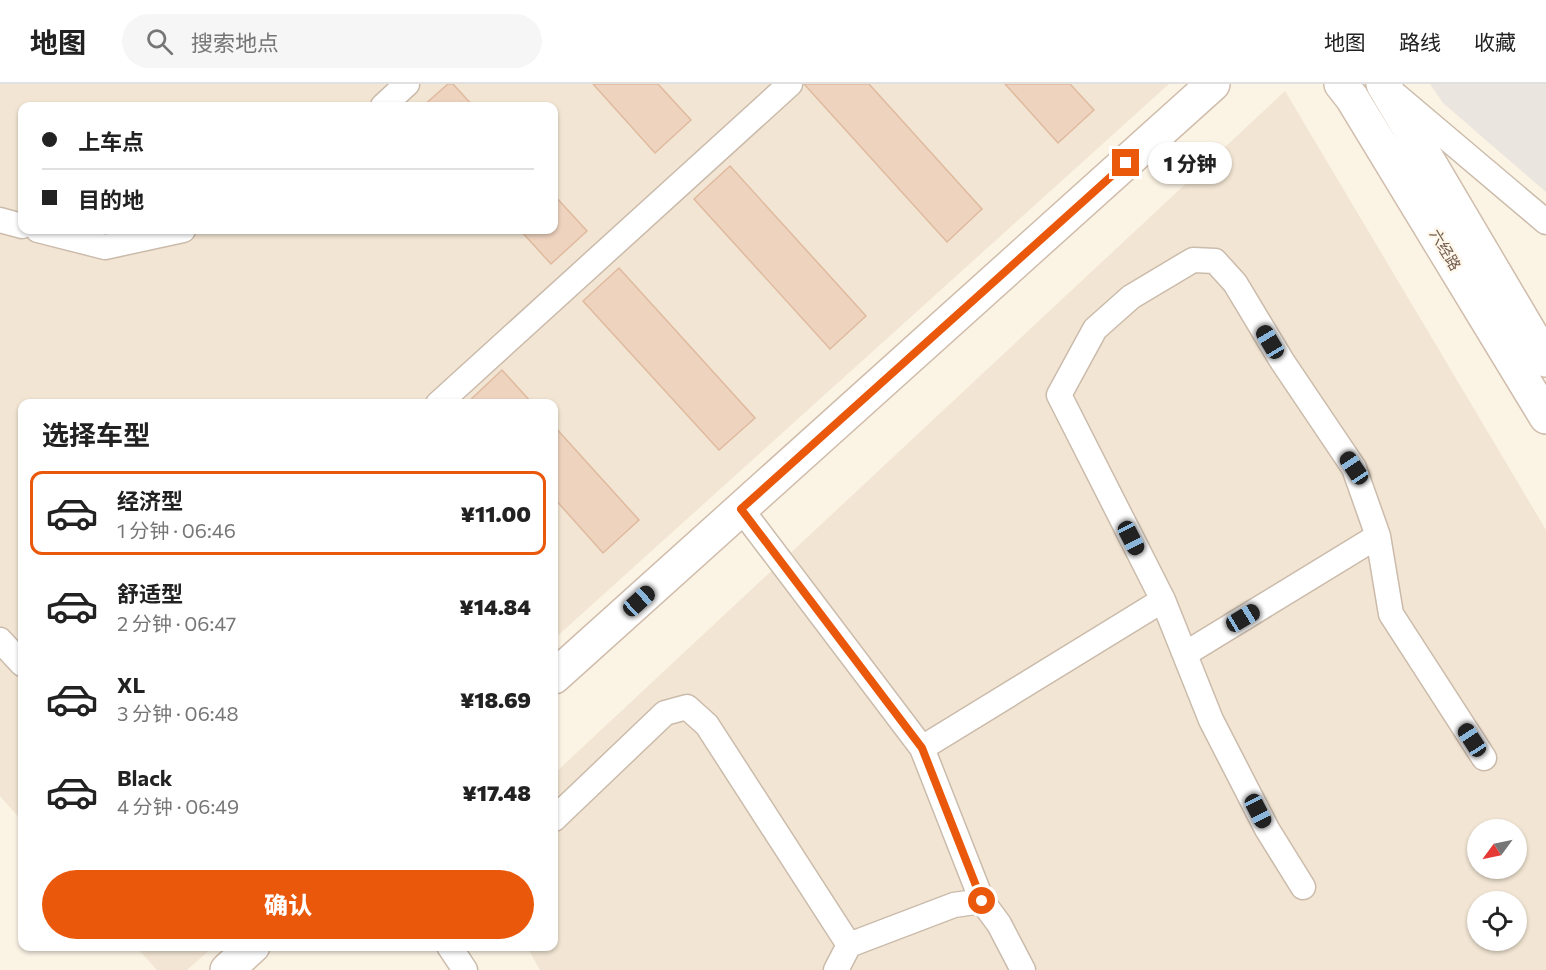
<!DOCTYPE html>
<html lang="zh">
<head>
<meta charset="utf-8">
<style>
	body { margin:0; font-family:Commissioner,"Noto Sans SC",sans-serif; background:#f6f6f6; color:#222; height:100vh; display:flex; flex-direction:column; font-size:22px; white-space:nowrap }
	* { box-sizing:border-box; margin:0 }
	p { font-size:20px; color:#767676 }
	.icon { flex:none; width:33px; height:33px; fill:none; stroke:currentColor; stroke-width:2; stroke-linecap:round; stroke-linejoin:round }
	.map { position:relative; flex:1; overflow:hidden }
	.panel { position:absolute; left:18px; top:315px; width:540px; height:552px; display:flex; flex-direction:column; background:#fff; border-radius:12px; box-shadow:0 2px 4px #0004 }
	.panel>* { flex:none }
	.banner { position:absolute; left:18px; top:18px; width:540px; height:132px; border-radius:12px; box-shadow:0 2px 4px #0004; display:grid; align-content:center; height:132px; padding:0 24px; background:#fff }
	.needle { width:39px; rotate:237deg }
	.fabs { position:absolute; left:1467px; top:735px; display:grid; gap:12px }
	.fabs a { display:grid; place-items:center; width:60px; height:60px; border-radius:50%; background:#fff; box-shadow:0 2px 4px #0004; font-size:30px }
	.end { position:absolute; width:27px; height:27px; margin:-14px; border:8px solid #ea580c; background:#fff; box-shadow:0 0 0 3px #fff }
	.from { border-radius:50% }
	.bubble { position:absolute; height:42px; border-radius:21px; background:#fff; box-shadow:0 2px 4px #0004; font-size:20px; font-weight:800; line-height:42px; text-align:center }
	.car { position:absolute; width:18px; height:36px; margin:-18px -9px; border-radius:8px; box-shadow:0 0 4px 2px #0007; background:linear-gradient(#222 24%,#8ab4d8 0 40%,#222 0 76%,#8ab4d8 0 86%,#222 0) }
	.banner b { display:flex; align-items:center; gap:21px; height:57px; font-size:22px }
	.banner b+b { border-top:2px solid #e0e0e0 }
	.banner i { width:15px; height:15px; background:#222 }
	ul { padding:0; list-style:none }
	li { display:flex; align-items:center; gap:18px; height:84px; margin:0 12px 9px; padding:0 12px; border:3px solid transparent; border-radius:12px }
	li div { flex:1 }
	li b { display:block; font-size:22px }
	li em { font-style:normal; font-weight:800 }
	li.on { border-color:#ea580c }
	li>.icon { width:54px; height:54px; stroke-width:1.5 }
	h2 { padding:0 24px; font-size:27px; line-height:72px }
	.action { display:flex; gap:12px; margin-top:auto; padding:12px 24px }
	.action a { flex:1; height:69px; border-radius:36px; background:#ea580c; color:#fff; font-size:24px; font-weight:800; line-height:69px; text-align:center }
	header { display:flex; align-items:center; gap:36px; box-sizing:border-box; height:84px; padding:0 30px; background:#fff; border-bottom:2px solid #e0e0e0 }
	header strong { font-size:28px }
	nav { display:flex; gap:33px; margin-inline-start:auto; font-size:21px }
	.search { width:420px; height:54px; background:#f6f6f6; display:flex; align-items:center; gap:15px; box-sizing:border-box; padding:0 21px; border-radius:33px; color:#767676; font-size:22px }
	.map>svg:first-child { display:block }
	.residential { fill:#f2e5d3; fill-rule:evenodd }
	.industrial { fill:#eae5de }
	.building { fill:#eed3be; stroke:#dfba9f; stroke-width:1.5 }
	.lines { fill:none; stroke-linecap:round; stroke-linejoin:round }
	.street-casing { stroke:#cbbbab; stroke-width:27 }
	.secondary-casing { stroke:#d0bdac; stroke-width:36 }
	.street { stroke:#fff; stroke-width:24 }
	.secondary { stroke:#fff; stroke-width:33 }
	.route { stroke:#ea580c; stroke-width:8 }
	.labels { text-anchor:middle; stroke-width:4.5; stroke-linejoin:round; paint-order:stroke }
	.street-label { font-size:15px; fill:#715b4c; stroke:#fef7ea }
</style>
</head>
<body>
<header>
<strong>地图</strong>
<div class="search"><svg class="icon" aria-label="search" viewBox="0 0 24 24"><circle cx="10" cy="10" r="6"/><path d="M15 15l6 6"/></svg>搜索地点</div>
<nav><a>地图</a><a>路线</a><a>收藏</a></nav>
</header>
<div class="map">
<svg width="1546" height="886" viewBox="0 0 1546 886">
	<rect width="100%" height="100%" fill="#fbf3e4"/>
	<!-- residential -->
	<path class="residential" d="M0,0H1169L554,555V320H22V737L0,712ZM22,22H554V146H22Z
		M1285,7L1546,446V886H540L527,863L554,862V690ZM1478,746H1516V784H1478ZM1478,818H1516V856H1478Z
		M136,863H213L187,886H157Z"/>
	<!-- industrial -->
	<path class="industrial" d="M1430,0H1546V108L1443,19Z"/>
	<!-- building -->
	<path class="building" d="M448,0H453L473,22H423Z
		M593,0H658L691,36L655,69Z
		M804,0H869L982,125L947,158Z
		M1005,0H1070L1094,26L1058,59Z
		M730,82L866,232L830,265L694,115Z
		M554,111L587,147L551,180L520,146H554Z
		M619,184L755,334L719,366L583,217Z
		M502,286L533,320H466Z
		M554,342L639,436L603,469L554,414Z"/>
	<g class="lines">
		<!-- street casing -->
		<g class="street-casing">
			<path id="street" d="M1397,12L1546,138
				M383,22L407,0
				M0,136L22,142
				M38,146L105,163L183,146
				M438,320L790,0
				M741,425L922,664L1163,516L1059,311L1095,245L1131,213L1193,176L1215,177L1235,199L1282,277L1354,384L1378,452L1391,530L1484,674
				M1163,516L1211,636L1267,745L1303,803
				M0,556L22,580
				M1185,570L1378,452
				M922,664L982,817
				M554,735L665,629L687,623L707,641L849,861
				M449,862L465,886
				M836,886L849,861L954,821L982,817L999,840L1023,886"/>
		</g>
		<!-- secondary casing -->
		<g class="secondary-casing">
			<path id="secondary" d="M1341,0L1352,14L1546,333
				M1383,0L1546,276
				M554,593L1213,0
				M227,886L253,862"/>
		</g>
		<!-- street -->
		<use href="#street" class="street"/>
		<!-- secondary -->
		<use href="#secondary" class="secondary"/>
	</g>
	<g class="lines">
		<!-- route -->
		<path class="route" d="M982,817L922,664L741,425L1126,79"/>
	</g>
	<g class="labels">
		<!-- street labels -->
		<g class="street-label">
			<text transform="translate(1445 166) rotate(59)" y="5">六经路</text>
		</g>
	</g>
</svg>
<div class="fabs">
<a><svg class="needle" viewBox="-14 -14 28 28"><path d="M0-13l5 13h-10z" fill="#e53935"/><path d="M0 13l5-13h-10z" fill="#767676"/></svg></a>
<a><svg class="icon" aria-label="locate" viewBox="0 0 24 24"><circle cx="12" cy="12" r="6"/><path d="M12 2v4M12 18v4M2 12h4M18 12h4"/></svg></a>
</div>
<i class="end from" style="left:982px;top:817px"></i>
<i class="end" style="left:1126px;top:79px"></i>
<div class="bubble" style="left:1148px;top:58px;width:84px">1 分钟</div>
<i class="car" style="left:1270px;top:258px;rotate:329deg"></i>
<i class="car" style="left:1354px;top:384px;rotate:326deg"></i>
<i class="car" style="left:1131px;top:454px;rotate:153deg"></i>
<i class="car" style="left:639px;top:517px;rotate:48deg"></i>
<i class="car" style="left:1243px;top:534px;rotate:59deg"></i>
<i class="car" style="left:1472px;top:656px;rotate:327deg"></i>
<i class="car" style="left:1258px;top:727px;rotate:153deg"></i>
<div class="banner">
<b><i class="from"></i>上车点</b>
<b><i></i>目的地</b>
</div>
<section class="panel">
<h2>选择车型</h2>
<ul>
<li class="on"><svg class="icon" aria-label="car" viewBox="0 0 24 24"><path d="M5 17H2v-5l4-1 3-4h7l3 4 3 1v5h-3M9 17h6M6 11h13"/><circle cx="7" cy="17" r="2"/><circle cx="17" cy="17" r="2"/></svg><div><b>经济型</b><p>1 分钟 · 06:46</p></div><em>¥11.00</em></li>
<li><svg class="icon" aria-label="car" viewBox="0 0 24 24"><path d="M5 17H2v-5l4-1 3-4h7l3 4 3 1v5h-3M9 17h6M6 11h13"/><circle cx="7" cy="17" r="2"/><circle cx="17" cy="17" r="2"/></svg><div><b>舒适型</b><p>2 分钟 · 06:47</p></div><em>¥14.84</em></li>
<li><svg class="icon" aria-label="car" viewBox="0 0 24 24"><path d="M5 17H2v-5l4-1 3-4h7l3 4 3 1v5h-3M9 17h6M6 11h13"/><circle cx="7" cy="17" r="2"/><circle cx="17" cy="17" r="2"/></svg><div><b>XL</b><p>3 分钟 · 06:48</p></div><em>¥18.69</em></li>
<li><svg class="icon" aria-label="car" viewBox="0 0 24 24"><path d="M5 17H2v-5l4-1 3-4h7l3 4 3 1v5h-3M9 17h6M6 11h13"/><circle cx="7" cy="17" r="2"/><circle cx="17" cy="17" r="2"/></svg><div><b>Black</b><p>4 分钟 · 06:49</p></div><em>¥17.48</em></li>
</ul>
<div class="action"><a>确认</a></div>
</section>
</div>
</body>
</html>
